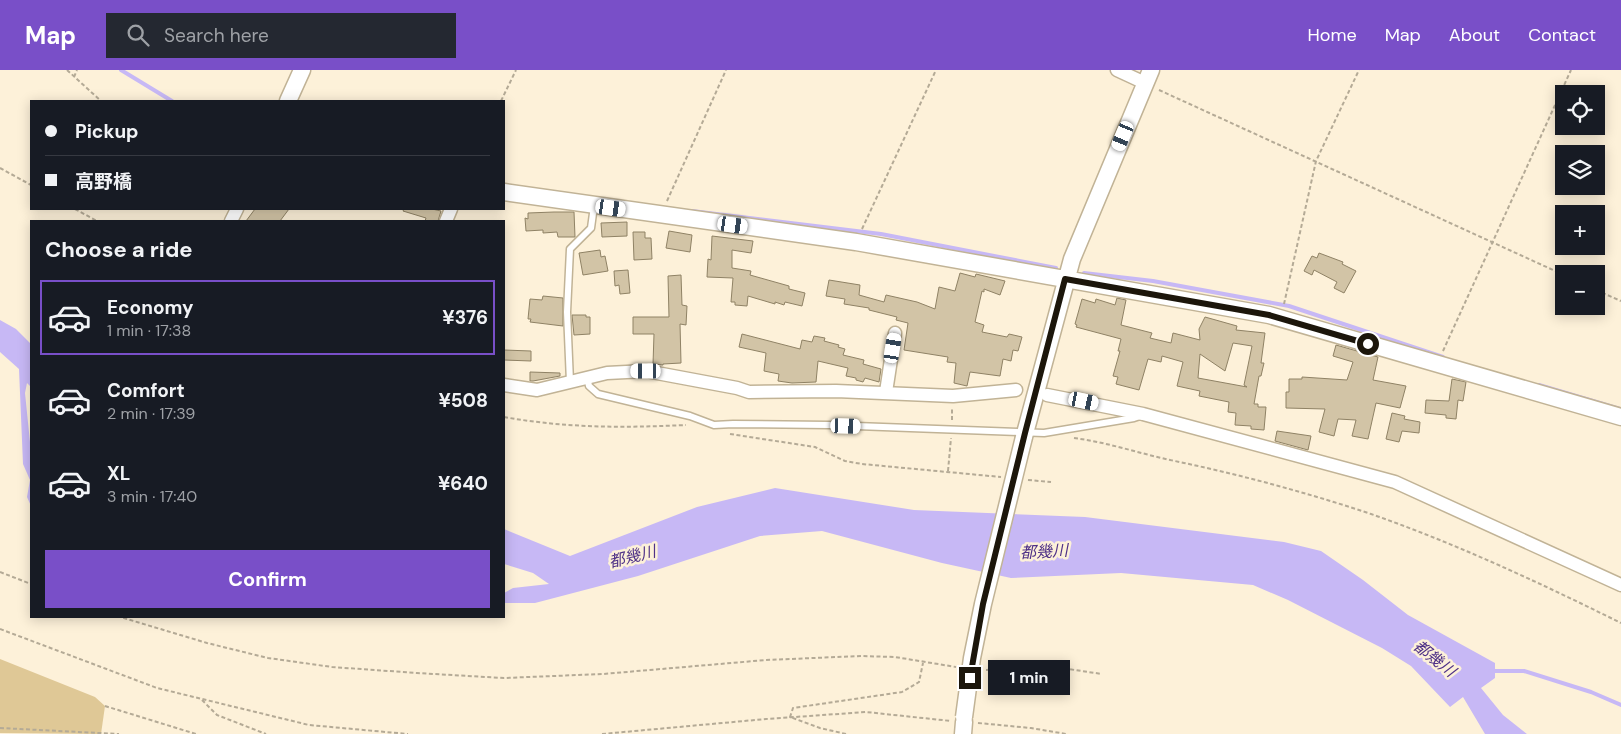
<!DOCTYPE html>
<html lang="en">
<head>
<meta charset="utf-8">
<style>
	body { margin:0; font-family:"DM Sans","Noto Sans JP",sans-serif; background:#242831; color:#f1f3f6; height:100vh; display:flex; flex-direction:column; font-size:19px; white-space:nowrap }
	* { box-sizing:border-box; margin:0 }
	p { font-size:16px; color:#9ea1a6 }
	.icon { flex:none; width:28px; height:28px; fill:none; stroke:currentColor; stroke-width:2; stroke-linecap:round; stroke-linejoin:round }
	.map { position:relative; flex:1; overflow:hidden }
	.panel { position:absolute; left:30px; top:150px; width:475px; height:398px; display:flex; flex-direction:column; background:#171b24; border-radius:0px; box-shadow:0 2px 12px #0003 }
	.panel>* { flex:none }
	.banner { position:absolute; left:30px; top:30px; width:475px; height:110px; border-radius:0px; box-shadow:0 2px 12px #0003; display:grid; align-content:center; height:110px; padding:0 15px; background:#171b24 }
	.fabs { position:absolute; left:1555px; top:15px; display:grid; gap:10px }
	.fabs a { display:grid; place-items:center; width:50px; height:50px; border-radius:0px; background:#171b24; box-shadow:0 2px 12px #0003; font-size:25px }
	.end { position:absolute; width:22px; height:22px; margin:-11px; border:6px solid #1c160b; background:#fff; box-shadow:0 0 0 2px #fff }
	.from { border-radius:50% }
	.bubble { position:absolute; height:35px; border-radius:0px; background:#171b24; box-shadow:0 2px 12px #0003; font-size:16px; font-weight:700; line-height:35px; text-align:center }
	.car { position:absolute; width:15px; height:30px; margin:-15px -8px; border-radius:6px; box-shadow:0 0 4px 1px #0007; background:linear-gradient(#fff 24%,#345 0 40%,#fff 0 76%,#345 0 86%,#fff 0) }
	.banner b { display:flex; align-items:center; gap:18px; height:48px; font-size:19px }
	.banner b+b { border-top:1px solid #363941 }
	.banner i { width:12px; height:12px; background:#f1f3f6 }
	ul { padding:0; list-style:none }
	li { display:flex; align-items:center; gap:15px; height:75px; margin:0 10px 8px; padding:0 5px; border:2px solid transparent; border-radius:0px }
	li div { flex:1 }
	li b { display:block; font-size:19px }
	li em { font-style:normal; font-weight:700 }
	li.on { border-color:#794fc8 }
	li>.icon { width:45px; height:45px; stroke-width:1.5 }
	h2 { padding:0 15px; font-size:22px; line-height:60px }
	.button { display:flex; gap:10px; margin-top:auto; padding:10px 15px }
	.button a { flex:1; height:58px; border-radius:0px; background:#794fc8; color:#fff; font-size:20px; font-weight:700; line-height:58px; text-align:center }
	header { display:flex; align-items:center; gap:30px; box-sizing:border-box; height:70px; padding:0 25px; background:#794fc8; color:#fff }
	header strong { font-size:24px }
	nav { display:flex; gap:28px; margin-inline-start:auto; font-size:18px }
	.search { width:350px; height:45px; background:#242831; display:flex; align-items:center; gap:12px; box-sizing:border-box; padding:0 18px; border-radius:0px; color:#9ea1a6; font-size:19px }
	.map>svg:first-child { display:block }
	.green { fill:#dfc896 }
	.water { fill:#c7b8f5 }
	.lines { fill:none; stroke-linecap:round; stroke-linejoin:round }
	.stream { stroke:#c7b8f5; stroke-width:4 }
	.building { fill:#d2c4a6; stroke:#8f8265; fill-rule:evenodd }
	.service-casing { stroke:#c1b396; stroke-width:9 }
	.minor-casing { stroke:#c1b396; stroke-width:15 }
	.tertiary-casing { stroke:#c1b396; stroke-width:19 }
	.path { stroke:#b4aa96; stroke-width:2; stroke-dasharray:4 2.5; stroke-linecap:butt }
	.service { stroke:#fff; stroke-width:6 }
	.minor { stroke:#fff; stroke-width:12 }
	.tertiary { stroke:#fff; stroke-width:16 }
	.tertiary-bridge-casing { stroke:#c1b396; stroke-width:19; stroke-linecap:butt }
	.tertiary-bridge { stroke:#fff; stroke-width:16 }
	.route { stroke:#1c160b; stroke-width:6 }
	.labels { text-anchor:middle; stroke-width:5; stroke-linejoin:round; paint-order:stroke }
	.water-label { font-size:16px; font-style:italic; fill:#4f3187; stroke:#fdf1d9 }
</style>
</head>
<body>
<header>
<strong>Map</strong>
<div class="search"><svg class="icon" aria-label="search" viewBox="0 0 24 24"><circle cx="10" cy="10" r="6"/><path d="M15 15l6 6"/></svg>Search here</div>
<nav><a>Home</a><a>Map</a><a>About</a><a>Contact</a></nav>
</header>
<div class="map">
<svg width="1621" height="664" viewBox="0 0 1621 664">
	<rect width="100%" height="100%" fill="#fdf1d9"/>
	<!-- green -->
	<path class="green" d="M0,589L95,627L105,636L101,664L0,663Z"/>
	<!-- water -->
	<path class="water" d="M0,250L16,259L31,274V317L27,313L25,323L31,382V436L27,427L30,410L23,394L19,299L0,282Z
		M775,418L914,440L1085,447L1284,472L1321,481L1363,510L1408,545L1495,593V608L1481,618L1503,645L1527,664H1485L1463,627L1450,637L1411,596L1382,578L1288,530L1253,515L1121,503L1011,508L942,493L822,461L760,466L638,506L535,533H504V523L513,518L549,514L533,503L504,494V459L570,486L697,437Z"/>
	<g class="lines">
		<!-- stream -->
		<path class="stream" d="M121,0L172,31
			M692,141L881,164L1056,198
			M1084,203L1153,211L1289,236L1443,287
			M1539,315L1620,339
			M1490,601H1524L1591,622L1621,635"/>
	</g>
	<!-- building -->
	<path class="building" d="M255,139H289L280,151H246Z
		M404,139H432L441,141L438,151H425L426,148L403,141Z
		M554,142H574L575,167H558L557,162L543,163V160L526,161L525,148L528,149V143Z
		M627,152V166L602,167L601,153Z
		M669,161L692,165L690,182L666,178Z
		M633,162H645V168H651L652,189L634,190Z
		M712,166L753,171L751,183L732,180V198L751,201L750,205L789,216V219L805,223L802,236L785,232L784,235L775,232V234L748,226L747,236L735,235V232H731L733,208L707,207L708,189L711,190Z
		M600,180L601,187L605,186L608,201L583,205L579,183Z
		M1319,183L1343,192L1342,194L1356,201L1344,223L1334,218L1337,212L1314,200L1312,205L1304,201L1312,186L1317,188Z
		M628,200L630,223L620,224L619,215L615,216L614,201Z
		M960,203L975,207L976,204L1005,211L1000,225L984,219V222L982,221L975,252L984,255L982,262L1007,267L1009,264L1022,267L1018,281L1013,280L1011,291L1003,289L1000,306L970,302L967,316L954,313L956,293L947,292L948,287L904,280L908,253L896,250L897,247L869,240V238L844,234L845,229L826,226L829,210L860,215L859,225L884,232L886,225L917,232L935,239L939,217L955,221Z
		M681,205L682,235L687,236L686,255L680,254L681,293L663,294V295L653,294L654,264H633V247H669L668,206Z
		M543,226L563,228V256L530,252L531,249H528L530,229L542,230Z
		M1117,228L1126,230L1121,255L1152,263L1150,268L1171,273L1173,263L1200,270L1199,259L1205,247L1237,256L1236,260L1265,263L1261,293H1264L1261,306H1259L1254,334H1258V337H1266L1264,360L1251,359V356L1235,355L1236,343L1228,342L1229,332L1199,326L1200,321L1177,316L1183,292L1162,286L1161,292L1148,289L1139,320L1116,314L1118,307L1113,306L1120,281H1118L1121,269L1076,257L1077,255L1075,254L1082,229L1095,233L1096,229L1115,235ZM1233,273L1252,276L1244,315L1247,317L1198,308L1200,284L1225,301Z
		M572,245H586V247H590V264L574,265Z
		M742,264L800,279L802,270L812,272L814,266L825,268L824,271L839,275L838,277L845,279L843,285L864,290L863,294L881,299L879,312L865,308L863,312L856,310V308L846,306L848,298L818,291L816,312L792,313L778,311L779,304L764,301L766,283L739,277Z
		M1336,275L1378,287L1373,310L1406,316L1400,338L1376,333L1368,369L1352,366L1356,350L1338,349L1334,366L1319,362L1325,339L1286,338V322H1289V309H1302V307L1347,310L1353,292L1333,286Z
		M504,280L531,281V291L504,290Z
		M530,302L560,303V306L533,311H530Z
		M1452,309L1466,312L1463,331L1458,330L1456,349L1446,348V345L1425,343L1426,330L1449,331Z
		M1392,343L1405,346L1404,349L1420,352L1419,363L1402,361L1399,372L1386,369Z
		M1277,361L1311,366L1308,380L1275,371Z"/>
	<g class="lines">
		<!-- service casing -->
		<g class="service-casing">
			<path id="service" d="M587,307L589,316L598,324L690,346L714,355L733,354L829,355L1044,363L1134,348L1140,346
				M570,312L567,242L570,179L591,158L594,136"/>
		</g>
		<!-- minor casing -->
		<g class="minor-casing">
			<path id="minor" d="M1117,0L1145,13
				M231,151L237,139
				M446,151L451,139
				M504,315L537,320L607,303L646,301L737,318L749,322L836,321L953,326L1016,320
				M886,322L895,263
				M1047,325L1143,344L1395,412L1621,515"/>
		</g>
		<!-- tertiary casing -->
		<g class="tertiary-casing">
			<path id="tertiary" d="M288,31L302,0
				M504,122L856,172L1269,245L1621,347
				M1024,367L1072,189L1151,0
				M963,664L964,652"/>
		</g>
		<!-- path -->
		<path class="path" d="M67,0L101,31
			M74,7L77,0
			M1159,20L1564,205
			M501,31L516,0
			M0,98L31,115
			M667,131L726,0
			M75,139L97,151
			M862,159L936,0
			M1596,220L1621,231
			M1284,234L1316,91L1359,0
			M1443,281L1571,0
			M504,347C565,358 623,358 686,355
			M952,350V337
			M730,364L815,377L845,391L862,394L1001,407
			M1074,368C1106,372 1138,383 1170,390C1238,404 1305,422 1371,444C1457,474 1540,513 1621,553
			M948,401L951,368
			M1028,410L1051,412
			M0,502L31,514
			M117,546L207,573L268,588L332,597L417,603L504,608L603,604L766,590L861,586L895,587L956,597
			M0,559L157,618L309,655L408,664
			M986,600L1048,596L1102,604
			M202,630L217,645L266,664
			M105,636L196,664
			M978,653L1031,658L1066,664
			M0,658L119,664
			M602,664L766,649L866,642L951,651
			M846,664L820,658L790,647L793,638L902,622L919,612L923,593"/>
		<!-- service -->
		<use href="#service" class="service"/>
		<!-- minor -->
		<use href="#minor" class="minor"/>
		<!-- tertiary -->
		<use href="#tertiary" class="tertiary"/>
		<!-- tertiary-bridge casing -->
		<g class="tertiary-bridge-casing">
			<path id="tertiary-bridge" d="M964,647L972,588L983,534L1024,367"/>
		</g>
		<!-- tertiary-bridge -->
		<use href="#tertiary-bridge" class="tertiary-bridge"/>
	</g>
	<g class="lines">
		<!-- route -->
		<path class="route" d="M970,608L983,534L1025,363L1065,209L1269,245L1368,274"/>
	</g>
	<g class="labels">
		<!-- water labels -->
		<g class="water-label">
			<text transform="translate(1044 481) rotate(-3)" y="6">都幾川</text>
			<text transform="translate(632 486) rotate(-14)" y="6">都幾川</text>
			<text transform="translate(1435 588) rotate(38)" y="6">都幾川</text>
		</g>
	</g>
</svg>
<div class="fabs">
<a><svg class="icon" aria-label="locate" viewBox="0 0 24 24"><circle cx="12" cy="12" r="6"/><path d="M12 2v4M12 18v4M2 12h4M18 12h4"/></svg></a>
<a><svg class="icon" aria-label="layers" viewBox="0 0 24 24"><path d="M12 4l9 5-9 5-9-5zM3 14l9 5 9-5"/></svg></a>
<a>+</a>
<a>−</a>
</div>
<i class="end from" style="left:1368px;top:274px"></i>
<i class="end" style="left:970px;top:608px"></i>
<div class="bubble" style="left:988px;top:590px;width:82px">1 min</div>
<i class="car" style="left:1123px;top:66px;rotate:203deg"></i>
<i class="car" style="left:611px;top:138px;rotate:98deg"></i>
<i class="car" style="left:733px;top:155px;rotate:98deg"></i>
<i class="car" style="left:893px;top:278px;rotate:9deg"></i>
<i class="car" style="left:646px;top:301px;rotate:270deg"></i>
<i class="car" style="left:1084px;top:331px;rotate:102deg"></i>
<i class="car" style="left:846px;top:356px;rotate:92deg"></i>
<div class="banner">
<b><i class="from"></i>Pickup</b>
<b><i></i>高野橋</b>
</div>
<section class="panel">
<h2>Choose a ride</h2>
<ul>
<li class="on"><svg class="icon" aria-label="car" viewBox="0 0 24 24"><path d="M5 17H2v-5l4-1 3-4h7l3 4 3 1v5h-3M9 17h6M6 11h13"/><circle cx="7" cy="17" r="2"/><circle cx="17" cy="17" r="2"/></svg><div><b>Economy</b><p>1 min · 17:38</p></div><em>¥376</em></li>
<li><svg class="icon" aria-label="car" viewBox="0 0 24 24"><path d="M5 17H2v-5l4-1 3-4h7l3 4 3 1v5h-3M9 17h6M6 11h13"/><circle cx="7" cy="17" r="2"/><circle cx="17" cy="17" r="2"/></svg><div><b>Comfort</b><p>2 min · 17:39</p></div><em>¥508</em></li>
<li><svg class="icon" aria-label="car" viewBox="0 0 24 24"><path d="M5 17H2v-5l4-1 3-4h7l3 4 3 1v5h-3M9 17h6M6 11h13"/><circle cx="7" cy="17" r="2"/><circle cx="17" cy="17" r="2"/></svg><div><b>XL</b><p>3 min · 17:40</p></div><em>¥640</em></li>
</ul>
<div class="button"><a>Confirm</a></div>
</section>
</div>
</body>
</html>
